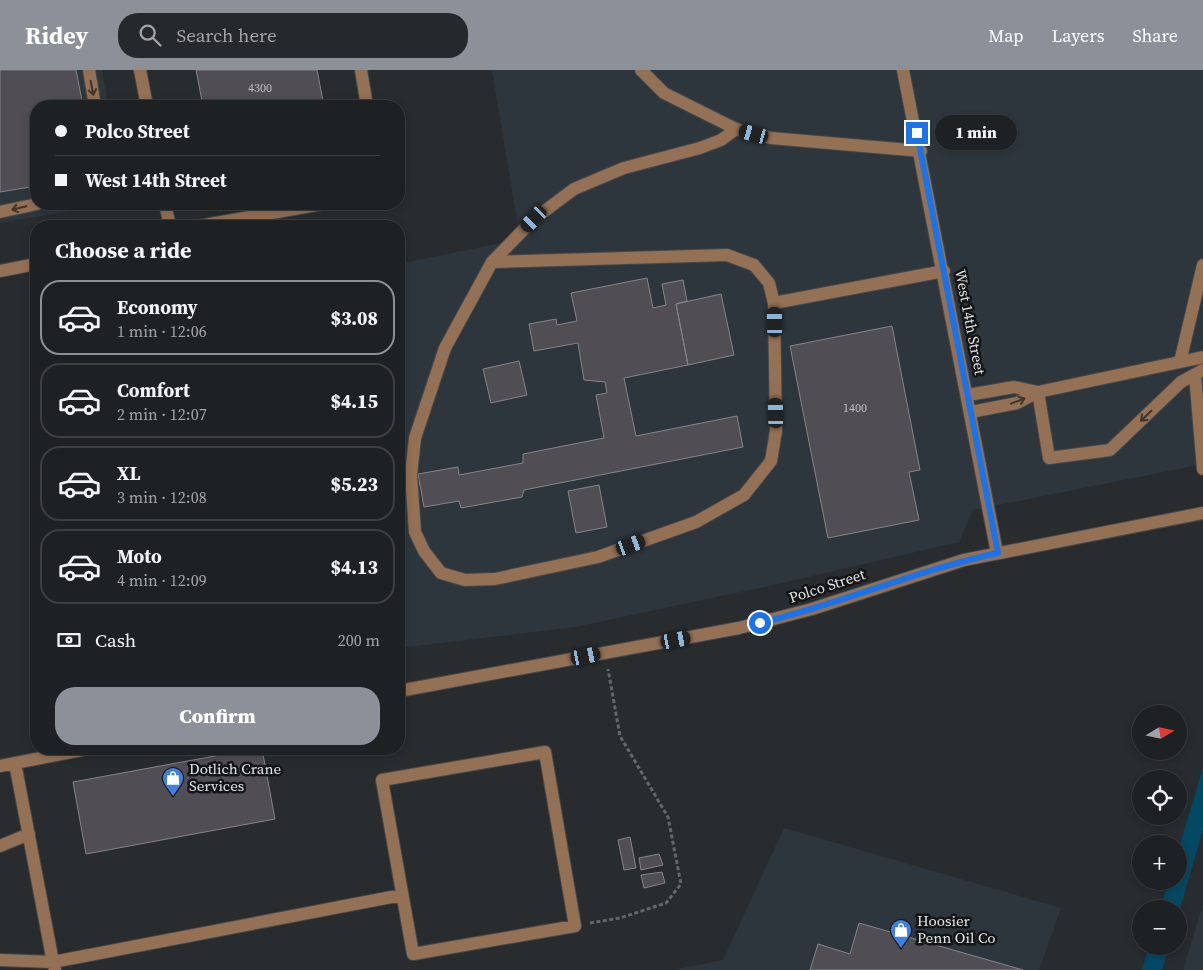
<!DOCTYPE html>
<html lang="en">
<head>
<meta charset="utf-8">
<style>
	body { margin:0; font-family:"Source Serif 4",serif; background:#26292b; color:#f1f3f6; height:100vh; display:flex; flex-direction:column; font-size:19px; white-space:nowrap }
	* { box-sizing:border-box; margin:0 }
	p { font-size:16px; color:#a1a3a6 }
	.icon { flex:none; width:28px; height:28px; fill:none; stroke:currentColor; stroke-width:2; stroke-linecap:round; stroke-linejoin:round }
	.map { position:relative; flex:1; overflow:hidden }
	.side { position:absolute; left:30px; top:150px; width:375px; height:535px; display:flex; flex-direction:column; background:#1e2123; border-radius:20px; box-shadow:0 2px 8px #0003,0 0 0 1px #3c3e41 }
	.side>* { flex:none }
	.guide { position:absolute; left:30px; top:30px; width:375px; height:110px; border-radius:20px; box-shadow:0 2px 8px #0003,0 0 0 1px #3c3e41; display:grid; align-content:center; height:110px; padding:0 25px; background:#1e2123 }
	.needle { width:32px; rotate:80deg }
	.buttons { position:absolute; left:1132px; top:635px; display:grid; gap:10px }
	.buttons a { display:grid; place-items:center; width:55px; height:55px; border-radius:50%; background:#1e2123; box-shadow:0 2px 8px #0003,0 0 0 1px #3c3e41; font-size:25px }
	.end { position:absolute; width:22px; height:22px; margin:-11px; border:6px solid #1a73e8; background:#fff; box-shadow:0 0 0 2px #fff }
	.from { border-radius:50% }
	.bubble { position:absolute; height:35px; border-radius:18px; background:#1e2123; box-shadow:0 2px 8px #0003,0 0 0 1px #3c3e41; font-size:16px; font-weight:800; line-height:35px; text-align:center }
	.car { position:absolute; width:15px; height:30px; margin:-15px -8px; border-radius:6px; box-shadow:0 0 4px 1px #0007; background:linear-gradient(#222 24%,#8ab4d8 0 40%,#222 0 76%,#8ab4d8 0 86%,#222 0) }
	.guide b { display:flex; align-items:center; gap:18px; height:48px; font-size:19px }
	.guide b+b { border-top:1px solid #3c3e41 }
	.guide i { width:12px; height:12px; background:#f1f3f6 }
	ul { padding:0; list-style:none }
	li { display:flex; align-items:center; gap:15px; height:75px; margin:0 10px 8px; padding:0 15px; border:2px solid #3c3e41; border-radius:20px }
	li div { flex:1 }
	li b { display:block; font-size:19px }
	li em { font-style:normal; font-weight:800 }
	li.selected { border-color:#8c9099 }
	li>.icon { width:45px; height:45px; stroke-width:1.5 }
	h2 { padding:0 25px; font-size:22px; line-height:60px }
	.pay { display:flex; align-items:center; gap:12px; height:55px; padding:0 25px; font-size:19px }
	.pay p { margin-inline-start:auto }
	.button { display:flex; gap:10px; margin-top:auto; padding:10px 25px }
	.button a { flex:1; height:58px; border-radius:20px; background:#8c9099; color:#fff; font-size:20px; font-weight:800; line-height:58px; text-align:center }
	header { display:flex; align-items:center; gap:30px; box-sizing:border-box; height:70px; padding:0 25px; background:#8c9099; color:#fff }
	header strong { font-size:24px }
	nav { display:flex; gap:28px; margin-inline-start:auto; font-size:18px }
	.search { width:350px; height:45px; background:#26292b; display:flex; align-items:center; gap:12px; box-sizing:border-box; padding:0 18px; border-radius:20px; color:#a1a3a6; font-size:19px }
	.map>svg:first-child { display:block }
	.built { fill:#2d363d }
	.water { fill:#044964 }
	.building { fill:#504e53; stroke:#868489 }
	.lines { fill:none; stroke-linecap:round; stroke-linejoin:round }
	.minor-casing { stroke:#46494c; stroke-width:14 }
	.path { stroke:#64676a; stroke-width:3; stroke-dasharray:4 2.5; stroke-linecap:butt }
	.minor { stroke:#947054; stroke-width:12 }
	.oneway { stroke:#40342b }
	.route { stroke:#1a73e8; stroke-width:6 }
	.labels { text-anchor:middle; stroke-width:5; stroke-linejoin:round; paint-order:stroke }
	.number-label { font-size:12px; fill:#bebec1 }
	.street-label { font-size:15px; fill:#e2e4e6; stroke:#121415 }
	.poi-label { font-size:15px; fill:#e2e4e6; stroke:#121415; text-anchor:start }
</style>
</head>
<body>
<header>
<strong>Ridey</strong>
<div class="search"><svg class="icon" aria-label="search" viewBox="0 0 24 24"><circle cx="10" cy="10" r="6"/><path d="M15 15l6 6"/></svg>Search here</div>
<nav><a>Map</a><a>Layers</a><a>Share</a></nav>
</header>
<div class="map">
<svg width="1203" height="900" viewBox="0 0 1203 900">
	<rect width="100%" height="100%" fill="#282c2f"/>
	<!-- built -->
	<path class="built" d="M0,0H102L108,36H36V134H111L0,153Z
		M492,0H1203V394L973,440L959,472L778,514L575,557L399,578V194L520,169Z
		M784,758L1061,838L1039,900H673L723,890Z
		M1203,833V900H1183Z"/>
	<!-- water -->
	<path class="water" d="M1203,698V760L1179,842V839H1160L1169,811H1179V778Z
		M1149,876H1169L1162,900H1142Z"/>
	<!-- building -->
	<path class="building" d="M0,0H76L83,36H36V116L0,122Z
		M196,0H317L324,36H203Z
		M647,208L653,238L666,235L662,214L683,210L687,231L676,234L688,295L624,308L636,366L737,346L743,377L524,420L522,427L461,438L459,431L424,437L418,404L458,397L459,405L523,393V384L604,368L596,325L607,323L605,312L584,310L578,273L534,281L529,254L556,249L557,255L577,251L571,223Z
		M721,224L734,285L688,295L676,234Z
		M892,256L920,400L909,402L919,450L828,468L790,276Z
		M519,291L527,325L491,333L483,299Z
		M599,415L607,457L576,463L568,421Z
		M253,679H262L275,749L86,784L73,712Z
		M630,767L636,798L624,800L618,770Z
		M659,784L663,795L641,800L639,788Z
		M662,802L665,813L644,818L641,805Z
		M859,853L1023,900H810L818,874L850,884Z"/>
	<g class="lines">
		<!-- minor casing -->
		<g class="minor-casing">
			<path id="minor" d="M89,0L95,36
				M140,0L147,36
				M361,0L367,36
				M641,0L664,23L736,59L771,68L921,81
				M903,0L997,483
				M165,134L170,156
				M0,142L37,134
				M199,156L322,134
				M492,192L727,185L754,195L769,213L774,233L776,361L771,391L744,425L696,452L598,487L495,509L465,510L441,503L424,481L415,462L411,405L415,368L445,278L492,192L534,149L574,119L624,98L700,78L721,70L736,59
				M0,201L36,194
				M774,233L944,201
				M1203,287L1038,322L1049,388L1110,380L1181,312L1203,300
				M1180,292L1203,195
				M1195,305L1203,399
				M968,325L1014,317L1038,322L1017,333L971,342
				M399,621L739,558L812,539L964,490L1203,443
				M545,682L575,856L413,884L382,710Z
				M0,696L87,679
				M0,776L29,764
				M0,890L53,892L15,693
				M55,900L53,892L402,825"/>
		</g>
		<!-- path -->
		<path class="path" d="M590,853L620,848L666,833L681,814L668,747L620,666L608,599"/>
		<!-- minor -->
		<use href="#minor" class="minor"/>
	</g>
	<!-- one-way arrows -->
	<defs><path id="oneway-shaft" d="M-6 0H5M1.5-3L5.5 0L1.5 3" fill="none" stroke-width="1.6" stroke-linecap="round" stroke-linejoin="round" transform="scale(1.25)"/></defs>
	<g class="oneway">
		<use href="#oneway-shaft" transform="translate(92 18) rotate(79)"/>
		<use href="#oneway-shaft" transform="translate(19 138) rotate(167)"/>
		<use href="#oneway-shaft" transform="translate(1018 331) rotate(-21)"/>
		<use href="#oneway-shaft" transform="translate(1146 346) rotate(136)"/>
	</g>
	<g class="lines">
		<!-- route -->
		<path class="route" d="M760,553C841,534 917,500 998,483L917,63"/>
	</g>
	<!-- icons -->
	<defs>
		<g id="shop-pin" transform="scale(1.125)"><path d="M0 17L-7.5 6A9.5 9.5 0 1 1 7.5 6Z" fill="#3f7fe0" stroke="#121415"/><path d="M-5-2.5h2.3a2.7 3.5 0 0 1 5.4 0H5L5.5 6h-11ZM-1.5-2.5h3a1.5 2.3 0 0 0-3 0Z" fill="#fff"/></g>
	</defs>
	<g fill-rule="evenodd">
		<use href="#shop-pin" x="173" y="708"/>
		<use href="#shop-pin" x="901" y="860"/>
	</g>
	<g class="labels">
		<!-- number labels -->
		<g class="number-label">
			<text x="260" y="22">4300</text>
			<text x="855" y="342">1400</text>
		</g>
		<!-- street labels -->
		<g class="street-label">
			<text transform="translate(970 252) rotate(79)" y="5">West 14th Street</text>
			<text transform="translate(827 516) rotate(-18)" y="5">Polco Street</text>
		</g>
		<!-- poi labels -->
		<g class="poi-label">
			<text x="189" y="704">Dotlich Crane<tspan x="189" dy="17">Services</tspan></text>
			<text x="917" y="856">Hoosier<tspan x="917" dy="17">Penn Oil Co</tspan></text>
		</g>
	</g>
</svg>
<div class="buttons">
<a><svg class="needle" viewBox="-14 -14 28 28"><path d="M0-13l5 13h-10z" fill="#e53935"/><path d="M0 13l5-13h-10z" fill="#a1a3a6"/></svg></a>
<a><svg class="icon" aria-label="locate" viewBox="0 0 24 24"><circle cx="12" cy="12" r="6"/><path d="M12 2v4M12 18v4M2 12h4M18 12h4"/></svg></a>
<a>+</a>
<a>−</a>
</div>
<i class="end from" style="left:760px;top:553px"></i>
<i class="end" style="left:917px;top:63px"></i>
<div class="bubble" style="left:935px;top:45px;width:82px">1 min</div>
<i class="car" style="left:754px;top:64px;rotate:285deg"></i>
<i class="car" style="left:534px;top:149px;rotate:224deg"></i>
<i class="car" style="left:775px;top:252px;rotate:359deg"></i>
<i class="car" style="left:776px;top:343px;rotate:359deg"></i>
<i class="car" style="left:631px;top:475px;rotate:70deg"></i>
<i class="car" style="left:676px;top:570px;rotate:80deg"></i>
<i class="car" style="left:586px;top:586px;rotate:79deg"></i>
<div class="guide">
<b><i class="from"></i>Polco Street</b>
<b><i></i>West 14th Street</b>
</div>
<section class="side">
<h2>Choose a ride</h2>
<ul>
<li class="selected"><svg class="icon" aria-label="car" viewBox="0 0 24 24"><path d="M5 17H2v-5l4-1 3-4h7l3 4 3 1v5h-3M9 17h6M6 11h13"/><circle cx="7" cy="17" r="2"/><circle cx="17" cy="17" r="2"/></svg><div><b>Economy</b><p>1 min · 12:06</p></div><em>$3.08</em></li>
<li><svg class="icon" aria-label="car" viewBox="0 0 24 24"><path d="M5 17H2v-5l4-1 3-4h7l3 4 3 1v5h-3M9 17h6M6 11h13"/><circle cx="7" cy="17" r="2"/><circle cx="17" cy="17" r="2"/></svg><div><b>Comfort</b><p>2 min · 12:07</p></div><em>$4.15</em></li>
<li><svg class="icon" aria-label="car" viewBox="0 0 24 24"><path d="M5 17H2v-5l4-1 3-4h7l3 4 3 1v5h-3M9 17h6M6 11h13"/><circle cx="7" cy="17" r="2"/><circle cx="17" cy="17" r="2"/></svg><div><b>XL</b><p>3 min · 12:08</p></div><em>$5.23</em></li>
<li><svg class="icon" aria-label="car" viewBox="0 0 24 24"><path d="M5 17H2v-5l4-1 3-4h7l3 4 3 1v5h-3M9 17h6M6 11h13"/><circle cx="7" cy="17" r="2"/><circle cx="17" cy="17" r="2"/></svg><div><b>Moto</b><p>4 min · 12:09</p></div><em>$4.13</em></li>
</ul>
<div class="pay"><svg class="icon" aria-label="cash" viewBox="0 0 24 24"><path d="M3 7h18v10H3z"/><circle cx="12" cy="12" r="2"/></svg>Cash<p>200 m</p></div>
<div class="button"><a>Confirm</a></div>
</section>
</div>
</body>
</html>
